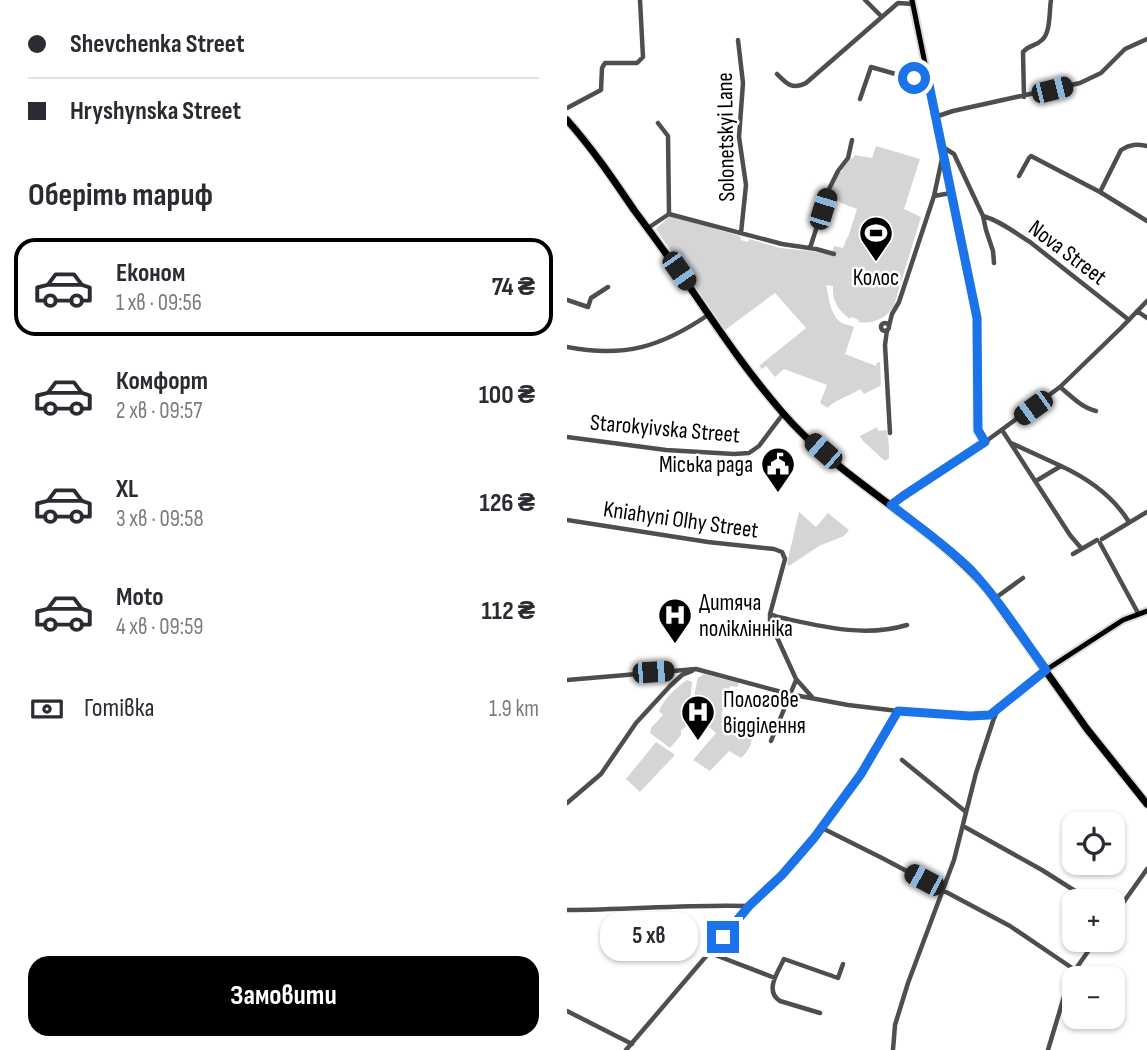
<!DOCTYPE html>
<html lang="uk">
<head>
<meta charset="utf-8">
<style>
	body { margin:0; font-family:"Sofia Sans Condensed",sans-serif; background:#f2f2f3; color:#2b2b33; height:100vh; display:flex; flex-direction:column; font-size:26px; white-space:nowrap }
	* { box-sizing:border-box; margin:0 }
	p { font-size:23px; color:#7c7c81 }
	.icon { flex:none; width:38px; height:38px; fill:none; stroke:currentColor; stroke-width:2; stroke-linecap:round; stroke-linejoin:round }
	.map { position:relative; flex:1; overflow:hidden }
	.drawer { display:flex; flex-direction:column; background:#fff; width:567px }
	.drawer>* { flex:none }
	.hud { display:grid; align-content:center; height:154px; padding:0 28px; background:#fff }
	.buttons { position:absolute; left:495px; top:812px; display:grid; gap:14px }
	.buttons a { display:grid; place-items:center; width:63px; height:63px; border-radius:14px; background:#fff; box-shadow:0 2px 5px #0004; font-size:35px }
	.end { position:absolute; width:32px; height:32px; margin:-16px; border:9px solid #1a73e8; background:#fff; box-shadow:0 0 0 4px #fff }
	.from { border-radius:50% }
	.bubble { position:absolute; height:49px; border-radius:21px; background:#fff; box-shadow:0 2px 5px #0004; font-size:23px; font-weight:700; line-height:49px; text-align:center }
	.car { position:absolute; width:21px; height:42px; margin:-21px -10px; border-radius:9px; box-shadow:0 0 5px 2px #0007; background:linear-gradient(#222 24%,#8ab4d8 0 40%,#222 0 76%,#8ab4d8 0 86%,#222 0) }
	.hud b { display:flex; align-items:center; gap:24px; height:66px; font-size:26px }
	.hud b+b { border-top:2px solid #e1e1e2 }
	.hud i { width:18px; height:18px; background:#2b2b33 }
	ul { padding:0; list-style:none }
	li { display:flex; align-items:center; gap:21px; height:98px; margin:0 14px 10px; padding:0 14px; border:4px solid transparent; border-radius:21px }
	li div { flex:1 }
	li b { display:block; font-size:26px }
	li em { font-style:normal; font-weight:700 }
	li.selected { border-color:#000 }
	li>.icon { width:63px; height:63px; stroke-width:1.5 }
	h2 { padding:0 28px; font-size:32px; line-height:84px }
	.pay { display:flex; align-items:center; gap:18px; height:77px; padding:0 28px; font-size:26px }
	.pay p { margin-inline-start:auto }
	.action { display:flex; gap:14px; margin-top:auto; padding:14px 28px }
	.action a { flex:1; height:80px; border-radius:21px; background:#000; color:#fff; font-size:28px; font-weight:700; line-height:80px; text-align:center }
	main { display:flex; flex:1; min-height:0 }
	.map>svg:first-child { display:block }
	.green { fill:#d5d5d5 }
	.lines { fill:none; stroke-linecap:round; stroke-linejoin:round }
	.major-casing { stroke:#dbdbdb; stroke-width:9 }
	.highway-casing { stroke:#dbdbdb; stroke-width:10 }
	.minor { stroke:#4e4e4e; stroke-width:4.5 }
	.major { stroke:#000; stroke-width:5 }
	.highway { stroke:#000; stroke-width:7 }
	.route { stroke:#1a73e8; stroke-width:9 }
	.labels { text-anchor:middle; stroke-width:5; stroke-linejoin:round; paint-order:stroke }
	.street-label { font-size:23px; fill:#000; stroke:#fff }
	.poi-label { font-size:23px; fill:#000; stroke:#fff; text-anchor:start }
</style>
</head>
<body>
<main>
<section class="drawer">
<div class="hud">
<b><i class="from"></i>Shevchenka Street</b>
<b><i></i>Hryshynska Street</b>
</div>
<h2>Оберіть тариф</h2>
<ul>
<li class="selected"><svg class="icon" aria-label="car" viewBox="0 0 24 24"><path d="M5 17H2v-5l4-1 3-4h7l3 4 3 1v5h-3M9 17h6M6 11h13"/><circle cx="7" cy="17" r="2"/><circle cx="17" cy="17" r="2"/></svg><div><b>Економ</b><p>1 хв · 09:56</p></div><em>74 ₴</em></li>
<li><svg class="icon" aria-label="car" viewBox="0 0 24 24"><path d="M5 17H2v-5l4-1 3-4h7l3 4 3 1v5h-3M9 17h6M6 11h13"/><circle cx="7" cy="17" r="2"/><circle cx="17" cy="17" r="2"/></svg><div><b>Комфорт</b><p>2 хв · 09:57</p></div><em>100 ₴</em></li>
<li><svg class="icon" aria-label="car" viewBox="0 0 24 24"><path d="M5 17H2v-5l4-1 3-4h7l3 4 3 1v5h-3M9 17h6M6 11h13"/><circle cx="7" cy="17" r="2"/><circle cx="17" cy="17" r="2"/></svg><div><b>XL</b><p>3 хв · 09:58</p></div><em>126 ₴</em></li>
<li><svg class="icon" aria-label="car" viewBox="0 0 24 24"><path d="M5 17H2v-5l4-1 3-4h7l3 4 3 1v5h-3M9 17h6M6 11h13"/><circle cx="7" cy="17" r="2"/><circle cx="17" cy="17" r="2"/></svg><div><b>Moto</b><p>4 хв · 09:59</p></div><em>112 ₴</em></li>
</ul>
<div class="pay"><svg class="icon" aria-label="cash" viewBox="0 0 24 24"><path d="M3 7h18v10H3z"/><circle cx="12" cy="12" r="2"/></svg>Готівка<p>1.9 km</p></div>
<div class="action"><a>Замовити</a></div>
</section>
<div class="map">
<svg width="580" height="1050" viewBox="0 0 580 1050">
	<rect width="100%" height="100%" fill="#fff"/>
	<!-- green -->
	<path class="green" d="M309,146L353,159L337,209L354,217L327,305C320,319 306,324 291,322L292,320L284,317L283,319C271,310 265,301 266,286L259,285C262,297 263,316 275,323C276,324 286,326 287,327L278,354L309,366L310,363L313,362L314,384L313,386L297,394L293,389C285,395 265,401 261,408L253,403L260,385L217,369L208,377L199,366L195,369L192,366L239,328L208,293L158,330L89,229L103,216L173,236L174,240L181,242L182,239L213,248L243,251L264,255L267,246L276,248L280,238L281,237L290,209L274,203L262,193L272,172H275L276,168L283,159H285L288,155L305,158Z
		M310,427L311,431L320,430L322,447V458L318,461L296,441L293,436Z
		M232,512L249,527L261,513L282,530L277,536L252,546L222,566L220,563Z
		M137,674L172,683L171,687L163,686L154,716L159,718L156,727L185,734C186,743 181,752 174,758L162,751L143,771L126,760L149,733L125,713L122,714L121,725L114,730V735L103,748L83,733L84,728L96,715L92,711C98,698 108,688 120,680L125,682L123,703H126L130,681L131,678Z
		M89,742L107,754V756L73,792L59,779Z"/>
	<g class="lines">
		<!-- major casing -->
		<g class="major-casing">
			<path id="major" d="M324,505L336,496L418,442L410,431V318L345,0
				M479,670L556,620L580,611"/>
		</g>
		<!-- highway casing -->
		<g class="highway-casing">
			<path id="highway" d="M0,120C25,148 46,179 67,210C85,234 103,259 120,283C150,327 180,372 215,412C274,481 361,521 421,590L520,729L580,804"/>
		</g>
		<!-- minor -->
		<path class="minor" d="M298,0L315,17
			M171,40L176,83L172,137L179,185L174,233
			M210,74C220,84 225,90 239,83L331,3L346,4
			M457,97L456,52C462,45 469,46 475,40C484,32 482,11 484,0
			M293,99L304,67L332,75L361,80
			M0,108L34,90L35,68L38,63H70L76,57L73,0
			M368,117L386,111L513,83L534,73L558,49L580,39
			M91,123L101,136L102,214
			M374,146L387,154L416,216L419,230L426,251L427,263
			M452,176L462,158L464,156L533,192L580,221
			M533,192L554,150C563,144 570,144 580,146
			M367,196L376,154
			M416,216C434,221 448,233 463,242L562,320
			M81,228L102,214L215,244L249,249L267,254
			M243,248L262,189L271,171L281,158L285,140
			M0,300L21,307L24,298L41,287
			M570,311L580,318
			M314 327a4 4 0 1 1 8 0a4 4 0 1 1-8 0Z
			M322,326L325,314L332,302L367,196L384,193
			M320,330L318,345L323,433
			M0,347C57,358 94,347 141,315
			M493,387C504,396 515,408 529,411
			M435,430L503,535L514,548
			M0,437L99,450L167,454L182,453L192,446L216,414
			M418,442L493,387L554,328L580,301
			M444,443L494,466
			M469,481L494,466C522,479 546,496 562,522
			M0,520L141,542L207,549L215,552L218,559L203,614V622L229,679L245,697
			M535,539L580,512
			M533,543L571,613
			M506,554L530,540
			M427,599L456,578
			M203,614L211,617C253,626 297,638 340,625
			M0,680L129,669L222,694L281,705L331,711L403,716L423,714L431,709
			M204,741L229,680
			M335,760L399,812
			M0,803L34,774L69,723L103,686L115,675L125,671
			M396,826L475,870L524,901
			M255,828L317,859L443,926L508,970
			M0,910C61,910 122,904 182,906
			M546,917L580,869
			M143,953L208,978
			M0,1011L65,1044
			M253,1013L213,1001C197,991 211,972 217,959L271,978L276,964
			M59,1050L182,906L215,875L247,839L294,774L331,711
			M326,1050L328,1025L341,983L387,860L409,773L426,721L431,709L479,670
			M481,1050L499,990L508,970L529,940"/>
		<!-- major -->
		<use href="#major" class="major"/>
		<!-- highway -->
		<use href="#highway" class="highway"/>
	</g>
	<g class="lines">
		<!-- route -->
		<path class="route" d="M156,937L182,906L215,875L247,838L294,774L331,711L403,716L423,715L479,670C455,637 432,600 404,570C380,546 351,526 324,505L336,496L418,442L411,430L410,318L361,80L347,78"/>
	</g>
	<!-- icons -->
	<defs>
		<g id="stadium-pin" transform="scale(1.75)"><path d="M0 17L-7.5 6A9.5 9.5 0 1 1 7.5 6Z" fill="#000" stroke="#fff"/><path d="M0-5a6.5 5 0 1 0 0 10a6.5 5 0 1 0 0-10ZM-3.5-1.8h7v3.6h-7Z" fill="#fff"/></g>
		<g id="civic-pin" transform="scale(1.75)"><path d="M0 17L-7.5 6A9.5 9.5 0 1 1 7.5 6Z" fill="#000" stroke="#fff"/><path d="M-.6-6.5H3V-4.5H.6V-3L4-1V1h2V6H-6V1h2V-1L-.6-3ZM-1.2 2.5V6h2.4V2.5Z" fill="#fff"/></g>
		<g id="hospital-pin" transform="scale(1.75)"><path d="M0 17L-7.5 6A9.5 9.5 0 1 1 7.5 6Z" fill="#000" stroke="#fff"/><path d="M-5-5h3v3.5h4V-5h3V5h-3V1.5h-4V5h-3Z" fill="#fff"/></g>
	</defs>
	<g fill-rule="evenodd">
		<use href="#stadium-pin" x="309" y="233"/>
		<use href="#civic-pin" x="211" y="464"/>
		<use href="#hospital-pin" x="108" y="615"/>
		<use href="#hospital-pin" x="131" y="712"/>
	</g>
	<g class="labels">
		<!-- street labels -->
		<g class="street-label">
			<text transform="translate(158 137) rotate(-91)" y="8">Solonetskyi Lane</text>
			<text transform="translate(501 252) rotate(37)" y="8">Nova Street</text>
			<text transform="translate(98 428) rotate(5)" y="8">Starokyivska Street</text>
			<text transform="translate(114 519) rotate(8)" y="8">Kniahyni Olhy Street</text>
		</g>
		<!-- poi labels -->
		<g class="poi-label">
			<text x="309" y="285" text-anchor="middle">Колос</text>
			<text x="186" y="472" text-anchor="end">Міська рада</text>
			<text x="132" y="610">Дитяча<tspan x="132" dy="26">поліклінніка</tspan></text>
			<text x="156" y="707">Пологове<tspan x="156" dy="26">відділення</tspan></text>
		</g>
	</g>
</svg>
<div class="buttons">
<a><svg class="icon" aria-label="locate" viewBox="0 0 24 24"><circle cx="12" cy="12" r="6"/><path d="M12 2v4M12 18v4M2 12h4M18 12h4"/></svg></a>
<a>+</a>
<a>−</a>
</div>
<i class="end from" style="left:347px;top:78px"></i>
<i class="end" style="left:156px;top:937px"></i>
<div class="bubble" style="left:33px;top:912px;width:98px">5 хв</div>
<i class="car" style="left:485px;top:90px;rotate:76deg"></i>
<i class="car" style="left:256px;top:209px;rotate:17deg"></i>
<i class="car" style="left:112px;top:271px;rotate:145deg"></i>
<i class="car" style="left:466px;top:408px;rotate:234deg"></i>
<i class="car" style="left:256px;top:451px;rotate:311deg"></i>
<i class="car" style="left:86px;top:672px;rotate:86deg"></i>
<i class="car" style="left:357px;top:880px;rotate:298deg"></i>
</div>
</main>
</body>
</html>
